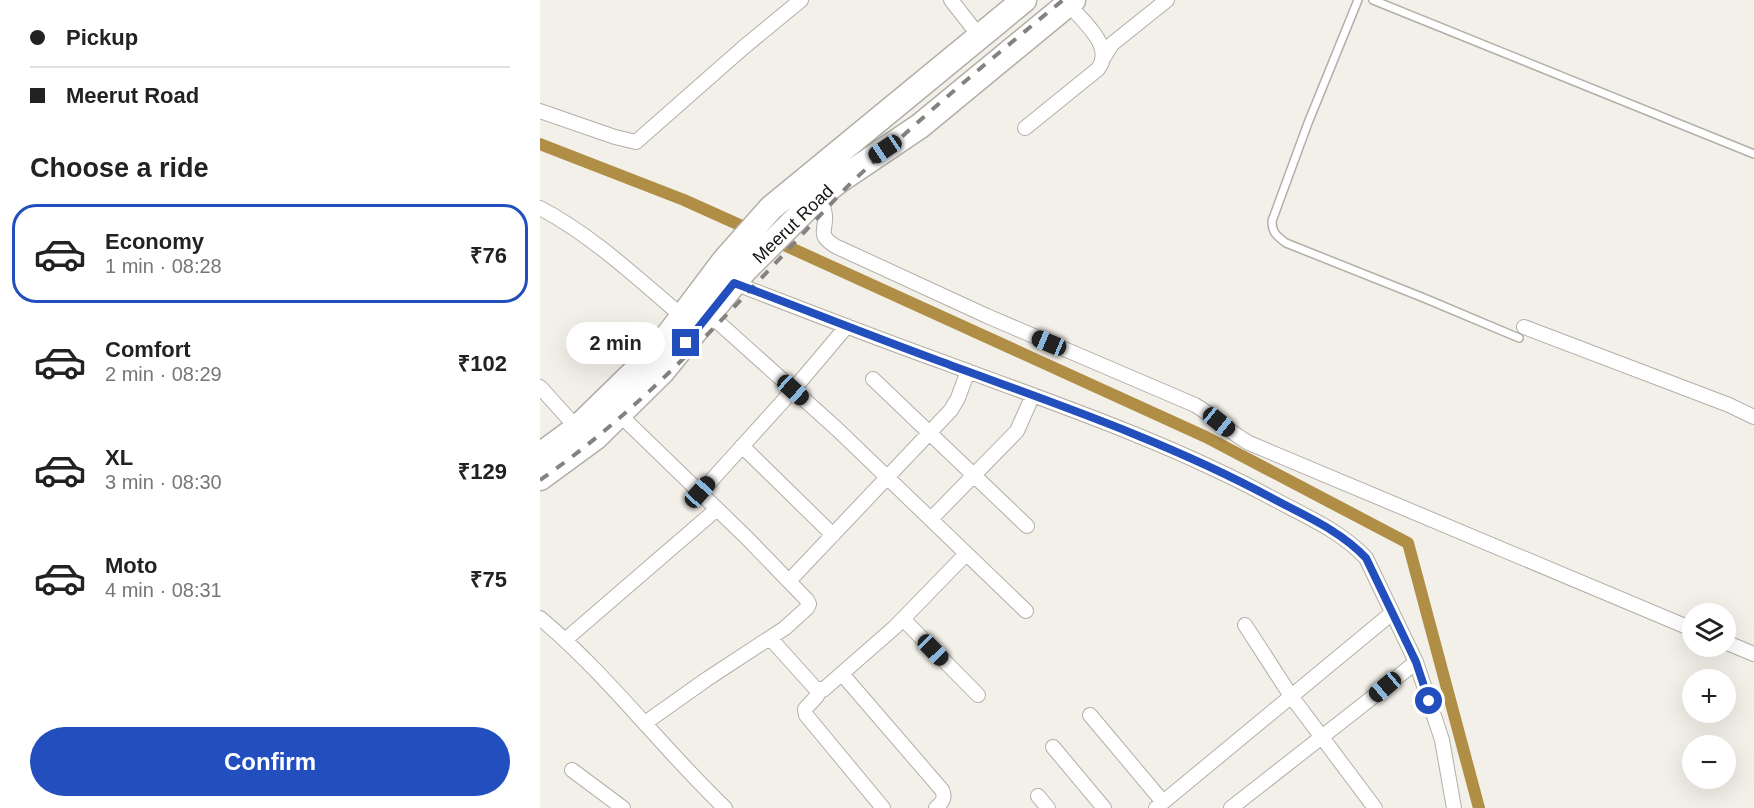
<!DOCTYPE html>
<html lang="en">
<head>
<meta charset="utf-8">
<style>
	body { margin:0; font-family:Arial,sans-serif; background:#f2f2f2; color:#222; height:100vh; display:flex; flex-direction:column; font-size:22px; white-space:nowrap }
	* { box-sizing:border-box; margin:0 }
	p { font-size:20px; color:#767676 }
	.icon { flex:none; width:33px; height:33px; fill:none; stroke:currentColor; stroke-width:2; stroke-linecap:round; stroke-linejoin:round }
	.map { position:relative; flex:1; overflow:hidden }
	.panel { display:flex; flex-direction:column; background:#fff; width:540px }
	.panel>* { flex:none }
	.guide { display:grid; align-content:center; height:132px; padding:0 30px; background:#fff }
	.buttons { position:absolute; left:1142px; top:603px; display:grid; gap:12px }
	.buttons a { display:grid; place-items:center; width:54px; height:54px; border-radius:50%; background:#fff; box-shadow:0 6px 24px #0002; font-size:30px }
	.end { position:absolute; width:27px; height:27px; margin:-14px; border:8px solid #224fbd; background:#fff; box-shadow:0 0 0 3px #fff }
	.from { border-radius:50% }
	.bubble { position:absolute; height:42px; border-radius:21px; background:#fff; box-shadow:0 6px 24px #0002; font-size:20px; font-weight:600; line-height:42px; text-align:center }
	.car { position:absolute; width:18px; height:36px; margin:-18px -9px; border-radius:8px; box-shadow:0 0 4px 2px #0007; background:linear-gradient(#222 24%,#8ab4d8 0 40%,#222 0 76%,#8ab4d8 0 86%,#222 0) }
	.guide b { display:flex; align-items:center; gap:21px; height:57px; font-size:22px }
	.guide b+b { border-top:2px solid #e0e0e0 }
	.guide i { width:15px; height:15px; background:#222 }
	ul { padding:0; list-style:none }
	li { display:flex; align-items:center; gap:18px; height:99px; margin:0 12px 9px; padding:0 18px; border:3px solid transparent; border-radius:24px }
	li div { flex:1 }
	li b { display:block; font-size:22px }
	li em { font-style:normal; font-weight:600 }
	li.current { border-color:#224fbd }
	li>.icon { width:54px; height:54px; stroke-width:1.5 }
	h2 { padding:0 30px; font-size:27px; line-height:72px }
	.primary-button { display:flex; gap:12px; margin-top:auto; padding:12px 30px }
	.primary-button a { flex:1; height:69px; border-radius:36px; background:#224fbd; color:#fff; font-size:24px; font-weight:600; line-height:69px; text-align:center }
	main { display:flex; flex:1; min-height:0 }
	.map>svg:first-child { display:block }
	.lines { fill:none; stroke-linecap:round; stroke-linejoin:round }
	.canal { stroke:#b18e46; stroke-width:12 }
	.lane-casing { stroke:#b2afa8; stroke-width:10 }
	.street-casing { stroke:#b2afa8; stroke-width:16 }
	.highway-casing { stroke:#b2afa8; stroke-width:27 }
	.lane { stroke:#fff; stroke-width:7 }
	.street { stroke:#fff; stroke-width:14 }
	.highway { stroke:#fff; stroke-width:24 }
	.rail { stroke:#84827e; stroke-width:4; stroke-dasharray:10 10; stroke-linecap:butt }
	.route { stroke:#224fbd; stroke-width:8 }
	.labels { text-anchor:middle; stroke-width:6; stroke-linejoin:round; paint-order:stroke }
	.street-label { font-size:18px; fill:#171614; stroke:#fff }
</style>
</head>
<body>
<main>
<section class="panel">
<div class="guide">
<b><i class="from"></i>Pickup</b>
<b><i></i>Meerut Road</b>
</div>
<h2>Choose a ride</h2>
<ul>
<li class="current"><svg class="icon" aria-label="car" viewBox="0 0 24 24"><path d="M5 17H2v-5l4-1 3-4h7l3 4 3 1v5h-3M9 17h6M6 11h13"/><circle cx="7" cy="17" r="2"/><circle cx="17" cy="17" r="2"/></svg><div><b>Economy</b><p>1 min · 08:28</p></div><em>₹76</em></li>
<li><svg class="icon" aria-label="car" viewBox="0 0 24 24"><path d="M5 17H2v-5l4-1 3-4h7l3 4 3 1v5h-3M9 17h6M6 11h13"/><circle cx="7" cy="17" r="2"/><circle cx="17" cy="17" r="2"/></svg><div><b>Comfort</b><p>2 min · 08:29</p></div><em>₹102</em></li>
<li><svg class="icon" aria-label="car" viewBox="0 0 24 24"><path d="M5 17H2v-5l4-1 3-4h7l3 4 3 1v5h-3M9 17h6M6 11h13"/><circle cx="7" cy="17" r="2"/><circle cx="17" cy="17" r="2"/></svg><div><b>XL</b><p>3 min · 08:30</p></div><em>₹129</em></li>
<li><svg class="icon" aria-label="car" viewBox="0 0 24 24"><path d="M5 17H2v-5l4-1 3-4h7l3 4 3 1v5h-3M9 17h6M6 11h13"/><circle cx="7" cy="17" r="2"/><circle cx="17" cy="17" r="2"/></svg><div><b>Moto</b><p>4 min · 08:31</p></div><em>₹75</em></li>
</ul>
<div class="primary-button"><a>Confirm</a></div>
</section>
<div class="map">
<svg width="1214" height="808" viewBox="0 0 1214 808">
	<rect width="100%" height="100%" fill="#f3f0e9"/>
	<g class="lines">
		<!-- canal -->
		<path class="canal" d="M0,144L144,200L213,231
			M231,239L666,437L868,543L939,808"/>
		<!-- lane casing -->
		<g class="lane-casing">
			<path id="lane" d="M818,0L768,123L732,221C732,233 737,236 746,243L884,298L979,338
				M833,0L1214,154"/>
		</g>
		<!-- street casing -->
		<g class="street-casing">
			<path id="street" d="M411,0L440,37
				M564,57L572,44L627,0
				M0,111L75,137L96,142L204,47L261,0
				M485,128L558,69C575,47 542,20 528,4
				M279,196C281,202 285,210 285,216C286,232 277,234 295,246L447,316L655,405C674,416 689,432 709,443L1152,629
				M0,208C53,236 97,278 142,316
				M194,283C264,310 333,337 403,362C513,403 626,441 730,497C763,515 800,530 826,558L876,662L902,740L914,808
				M169,314L297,429L486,611
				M984,327L1189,405L1214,417
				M333,379L487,526
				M0,387L37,428
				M79,414L207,538L267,600L269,604L267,608L245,628L167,679L105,723
				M202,446L293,535
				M160,493L253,390L307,326
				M391,519L477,431L493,395
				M249,581L411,410L418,398L428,371
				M0,618C68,675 121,747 185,808
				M363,619L438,695
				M705,625L751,696L835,808
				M230,638L275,688L283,690L355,627L426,554
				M25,640L177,509
				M1185,642L1214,654
				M302,674L402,790C406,798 402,803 396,808
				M279,690L277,696L265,709L266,715L343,808
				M550,715L623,802
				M513,747L564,808
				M32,770L83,808
				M498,796L508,808
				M616,808L852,613
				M691,808L829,700L876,662"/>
		</g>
		<!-- highway casing -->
		<g class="highway-casing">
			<path id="highway" d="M0,455L37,428L117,350L184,261L231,208L484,0
				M0,478L56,437L122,372L205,270L279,196L300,180L380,126L533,0"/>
		</g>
		<!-- lane -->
		<use href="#lane" class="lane"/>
		<!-- street -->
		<use href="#street" class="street"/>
		<!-- highway -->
		<use href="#highway" class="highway"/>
		<!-- rail -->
		<path class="rail" d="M0,480C116,400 210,288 307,187C322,172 338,158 354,144C408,94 466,47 523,0"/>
	</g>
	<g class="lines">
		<!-- route -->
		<path class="route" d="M146,343L194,283C264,309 333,337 402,362C513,403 626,441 730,497C763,515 800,530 826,558L876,662L889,701"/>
	</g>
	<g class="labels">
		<!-- street labels -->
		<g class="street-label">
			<text transform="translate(253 224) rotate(-44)" y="6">Meerut Road</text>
		</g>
	</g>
</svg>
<div class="buttons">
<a><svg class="icon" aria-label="layers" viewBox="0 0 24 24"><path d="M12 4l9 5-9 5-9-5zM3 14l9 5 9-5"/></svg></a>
<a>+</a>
<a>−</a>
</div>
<i class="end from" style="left:889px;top:701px"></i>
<i class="end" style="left:146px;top:343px"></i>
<div class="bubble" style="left:26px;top:322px;width:99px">2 min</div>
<i class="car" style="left:345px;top:149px;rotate:236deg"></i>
<i class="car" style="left:509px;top:343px;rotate:293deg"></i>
<i class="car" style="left:253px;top:390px;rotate:132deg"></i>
<i class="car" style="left:679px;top:422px;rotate:129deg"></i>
<i class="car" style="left:160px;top:492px;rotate:42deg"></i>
<i class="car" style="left:393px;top:650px;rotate:136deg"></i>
<i class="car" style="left:845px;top:687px;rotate:230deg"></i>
</div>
</main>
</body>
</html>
